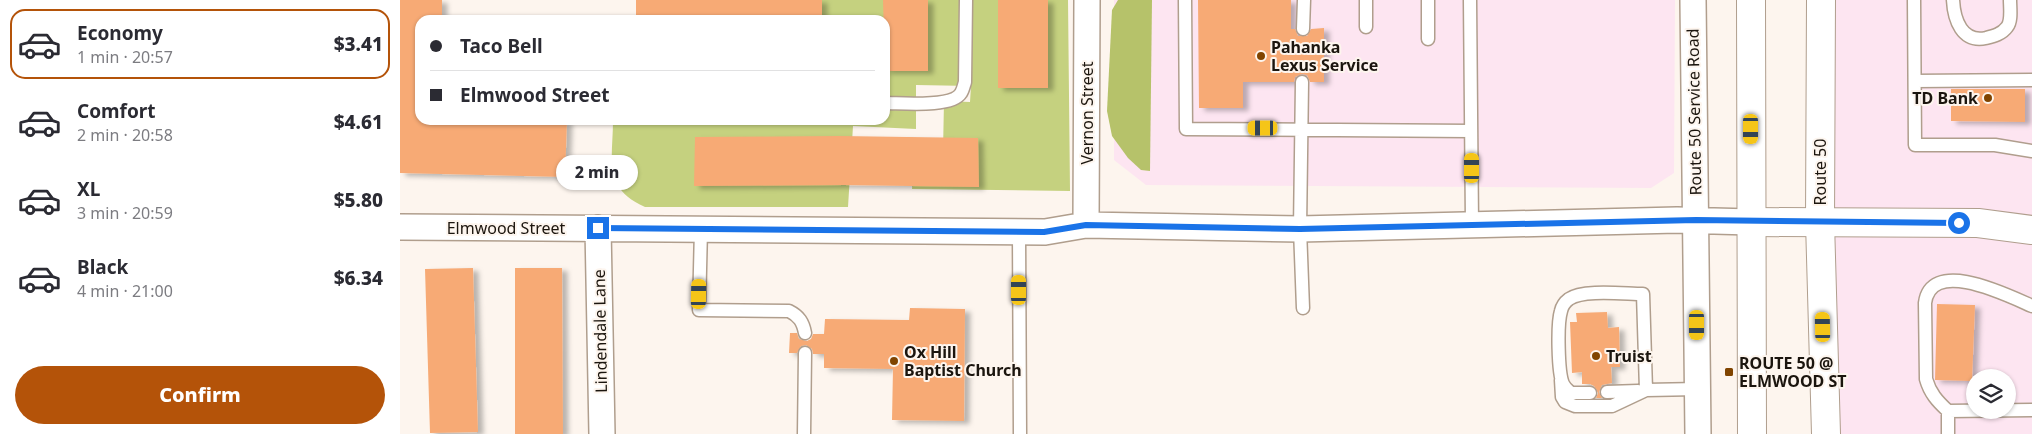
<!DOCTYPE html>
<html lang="en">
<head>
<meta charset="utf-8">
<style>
	body { margin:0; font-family:"Noto Sans",sans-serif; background:#f7f7f7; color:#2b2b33; height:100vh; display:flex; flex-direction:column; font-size:19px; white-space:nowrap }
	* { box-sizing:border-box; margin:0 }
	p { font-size:16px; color:#7c7c81 }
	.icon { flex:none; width:28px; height:28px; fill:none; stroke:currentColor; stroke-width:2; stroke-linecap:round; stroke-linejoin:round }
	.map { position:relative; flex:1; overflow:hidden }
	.details { display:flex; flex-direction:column; background:#fff; width:400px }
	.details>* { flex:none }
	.banner { position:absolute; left:15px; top:15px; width:475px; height:110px; border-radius:15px; box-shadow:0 1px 4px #0004; display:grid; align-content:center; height:110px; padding:0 15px; background:#fff }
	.controls { position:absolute; left:1566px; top:369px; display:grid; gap:10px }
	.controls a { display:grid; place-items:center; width:50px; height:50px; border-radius:50%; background:#fff; box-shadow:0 1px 4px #0004; font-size:25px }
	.end { position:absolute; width:22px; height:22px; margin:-11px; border:6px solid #1a73e8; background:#fff; box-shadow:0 0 0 2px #fff }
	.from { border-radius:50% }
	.bubble { position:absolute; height:35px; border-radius:18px; background:#fff; box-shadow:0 1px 4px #0004; font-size:16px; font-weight:800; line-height:35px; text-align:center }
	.car { position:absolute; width:15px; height:30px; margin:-15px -8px; border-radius:6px; box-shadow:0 0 4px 1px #0007; background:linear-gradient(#f5c518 24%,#345 0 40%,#f5c518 0 76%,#345 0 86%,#f5c518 0) }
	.banner b { display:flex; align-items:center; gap:18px; height:48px; font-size:19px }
	.banner b+b { border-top:1px solid #e1e1e2 }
	.banner i { width:12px; height:12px; background:#2b2b33 }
	ul { padding:9px 0 0; list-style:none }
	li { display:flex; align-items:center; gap:15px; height:70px; margin:0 10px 8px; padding:0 5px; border:2px solid transparent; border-radius:15px }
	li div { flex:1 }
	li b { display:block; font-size:19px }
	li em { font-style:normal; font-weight:800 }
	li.on { border-color:#b45309 }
	li>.icon { width:45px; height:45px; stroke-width:1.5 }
	.primary-button { display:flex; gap:10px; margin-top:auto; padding:10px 15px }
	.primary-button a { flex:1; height:58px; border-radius:30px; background:#b45309; color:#fff; font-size:20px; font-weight:800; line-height:58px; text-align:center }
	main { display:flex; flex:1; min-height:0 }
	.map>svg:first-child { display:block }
	.commercial { fill:#fde5f1; fill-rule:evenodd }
	.green { fill:#c5d17f }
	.forest { fill:#b6c26a }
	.building { fill:#f7aa75; filter:url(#shadow) }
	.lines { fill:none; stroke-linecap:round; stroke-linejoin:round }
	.lane-casing { stroke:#b09e8d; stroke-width:15 }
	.street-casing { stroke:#b09e8d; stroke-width:28 }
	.secondary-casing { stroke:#b09e8d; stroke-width:30 }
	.highway-casing { stroke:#b09e8d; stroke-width:30 }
	.lane { stroke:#fff; stroke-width:12 }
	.street { stroke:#fff; stroke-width:25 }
	.secondary { stroke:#fff; stroke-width:28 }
	.highway { stroke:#fff; stroke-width:28 }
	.route { stroke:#1a73e8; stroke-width:6 }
	.poi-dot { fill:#804400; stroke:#fdf5ee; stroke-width:2 }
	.labels { text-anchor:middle; stroke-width:4; stroke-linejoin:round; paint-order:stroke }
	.poi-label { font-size:16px; font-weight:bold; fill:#1b150e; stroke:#fdf5ee; text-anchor:start }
	.street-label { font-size:16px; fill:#1b150e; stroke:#fdf5ee }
</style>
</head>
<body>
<main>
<section class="details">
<ul>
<li class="on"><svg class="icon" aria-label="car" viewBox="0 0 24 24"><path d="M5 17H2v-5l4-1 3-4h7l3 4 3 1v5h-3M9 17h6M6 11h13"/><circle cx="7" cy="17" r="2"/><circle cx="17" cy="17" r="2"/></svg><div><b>Economy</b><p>1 min · 20:57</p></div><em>$3.41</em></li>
<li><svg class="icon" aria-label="car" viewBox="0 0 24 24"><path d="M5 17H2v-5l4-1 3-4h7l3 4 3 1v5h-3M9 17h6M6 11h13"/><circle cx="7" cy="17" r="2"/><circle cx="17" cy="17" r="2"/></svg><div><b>Comfort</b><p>2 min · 20:58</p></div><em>$4.61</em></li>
<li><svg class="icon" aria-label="car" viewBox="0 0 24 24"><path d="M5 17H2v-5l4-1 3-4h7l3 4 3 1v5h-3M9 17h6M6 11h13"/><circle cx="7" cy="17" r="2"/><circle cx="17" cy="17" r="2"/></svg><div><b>XL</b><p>3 min · 20:59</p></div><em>$5.80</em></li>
<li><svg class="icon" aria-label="car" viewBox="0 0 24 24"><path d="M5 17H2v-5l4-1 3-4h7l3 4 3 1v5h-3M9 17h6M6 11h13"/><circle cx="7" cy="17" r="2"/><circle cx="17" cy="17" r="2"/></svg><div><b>Black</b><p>4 min · 21:00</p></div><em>$6.34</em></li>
</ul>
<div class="primary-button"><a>Confirm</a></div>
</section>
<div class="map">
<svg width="1632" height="434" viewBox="0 0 1632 434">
	<defs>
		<filter id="shadow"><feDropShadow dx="5.5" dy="3" stdDeviation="2.5" flood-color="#0004"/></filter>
	</defs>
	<rect width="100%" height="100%" fill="#fdf5ee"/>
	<!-- commercial -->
	<path class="commercial" d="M714,0H1275L1274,173L1251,188L746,185L714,160Z
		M1421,0H1632V434H1426ZM1575,378H1608V410H1575Z"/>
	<!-- green -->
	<path class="green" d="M422,0H668L670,191L512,189L515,150L543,151L544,101L570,102L571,86L516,85V129L453,126L448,207H245C202,188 213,160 213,120H485V20H422Z"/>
	<!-- forest -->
	<path class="forest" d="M718,0H752L750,171L741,170L728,158L712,136L707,111L712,10Z"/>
	<!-- building -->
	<path class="building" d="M0,0H42V20H20V120H167L165,177L0,173Z
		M236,0H422V20H236Z
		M483,0H528V71H485Z
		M598,0H648V88H598Z
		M798,0H891V29H895L898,36H907L911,29L924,28V82H910L907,75L902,74L895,77L894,82H843V108H799Z
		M1551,89H1625V122L1551,121Z
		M439,136L578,138L579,187L444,185L294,186L295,137Z
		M73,268L78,432L30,433L25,269Z
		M115,268H162L163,434H115Z
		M1537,304L1575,305L1572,381L1535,380Z
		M510,308L565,309L564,421L492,420L493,369L424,368V354H413L412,349L406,345L401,346L397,353H389L390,333H397L399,339L407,341L411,339L413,334H424L425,319L509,320Z
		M1207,312L1208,328L1219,327L1220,367H1211L1212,383L1202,385L1199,392L1202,398H1196L1198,393L1194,386L1190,384H1182V372L1172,373L1170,322H1177L1176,313Z"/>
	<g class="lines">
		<!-- lane casing -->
		<g class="lane-casing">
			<path id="lane" d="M785,0L786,129L1071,131
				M966,0V27
				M1070,0L1072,224
				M1514,0L1515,145H1595L1632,151
				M1553,0C1554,20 1562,43 1586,38C1594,36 1602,34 1607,27C1612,21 1610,8 1610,0
				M903,29L904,0
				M1028,39V0
				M1515,81L1632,80
				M902,82L900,229L903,308
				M485,103C502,103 552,108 561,93C563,90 564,85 565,82L566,0
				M301,229L299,310L389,311C399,316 403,322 405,333
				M619,232L620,434
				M1161,380L1162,397L1165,402L1175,406H1212L1246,390
				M1207,392L1238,391
				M1190,393H1171C1168,390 1165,388 1163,384C1158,373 1157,324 1161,311C1162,306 1165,302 1169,299C1183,289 1225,294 1243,294L1246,390L1298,389
				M1548,411C1537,401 1530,393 1526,379L1525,303C1531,257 1607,295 1632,306
				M404,434L405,353
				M1548,434V411L1632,410"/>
		</g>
		<!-- street casing -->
		<g class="street-casing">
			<path id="street" d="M1293,0L1298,434
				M686,225L687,0
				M0,227L645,232L686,225L900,229L1277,220L1351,222
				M198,228L202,434"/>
		</g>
		<!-- secondary casing -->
		<g class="secondary-casing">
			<path id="secondary" d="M1351,222L1578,223L1632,230"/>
		</g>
		<!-- highway casing -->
		<g class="highway-casing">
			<path id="highway" d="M1351,0L1352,434
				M1421,0L1420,222L1426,434"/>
		</g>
		<!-- lane -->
		<use href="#lane" class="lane"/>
		<!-- street -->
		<use href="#street" class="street"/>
		<!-- secondary -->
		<use href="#secondary" class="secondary"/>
		<!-- highway -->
		<use href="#highway" class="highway"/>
	</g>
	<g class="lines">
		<!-- route -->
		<path class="route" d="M198,228L644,232L686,225L900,229L1296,220L1559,223"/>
	</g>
	<!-- markers -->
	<g class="poi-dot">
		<circle cx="861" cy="56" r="5"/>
		<circle cx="1588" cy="98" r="5"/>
		<circle cx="1196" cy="356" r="5"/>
		<circle cx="494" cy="361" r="5"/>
		<rect x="1324" y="367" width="10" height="10" rx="2.5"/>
	</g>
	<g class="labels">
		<!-- poi labels -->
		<g class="poi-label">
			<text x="871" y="53">Pahanka<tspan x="871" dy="18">Lexus Service</tspan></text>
			<text x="1578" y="104" text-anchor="end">TD Bank</text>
			<text x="504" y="358">Ox Hill<tspan x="504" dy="18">Baptist Church</tspan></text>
			<text x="1206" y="362">Truist</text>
			<text x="1339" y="369">ROUTE 50 @<tspan x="1339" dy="18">ELMWOOD ST</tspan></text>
		</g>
		<!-- street labels -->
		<g class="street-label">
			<text transform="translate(1294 112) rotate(-91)" y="6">Route 50 Service Road</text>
			<text transform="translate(687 113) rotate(-90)" y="6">Vernon Street</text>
			<text transform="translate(1420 172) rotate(-90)" y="6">Route 50</text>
			<text x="106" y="234">Elmwood Street</text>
			<text transform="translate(200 331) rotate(-91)" y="6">Lindendale Lane</text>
		</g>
	</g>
</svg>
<div class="controls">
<a><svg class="icon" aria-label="layers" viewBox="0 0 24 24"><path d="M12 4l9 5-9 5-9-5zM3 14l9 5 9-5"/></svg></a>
</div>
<i class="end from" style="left:1559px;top:223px"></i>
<i class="end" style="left:198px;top:228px"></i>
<div class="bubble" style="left:156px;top:155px;width:82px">2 min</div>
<i class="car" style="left:863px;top:128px;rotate:270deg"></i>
<i class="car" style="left:1351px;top:129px;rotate:180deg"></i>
<i class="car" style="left:1072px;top:168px;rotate:0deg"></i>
<i class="car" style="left:619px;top:290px;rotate:0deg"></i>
<i class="car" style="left:299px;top:294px;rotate:1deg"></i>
<i class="car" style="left:1297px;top:325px;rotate:180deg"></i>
<i class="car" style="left:1423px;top:327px;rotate:359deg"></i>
<div class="banner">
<b><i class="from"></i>Taco Bell</b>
<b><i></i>Elmwood Street</b>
</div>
</div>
</main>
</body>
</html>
